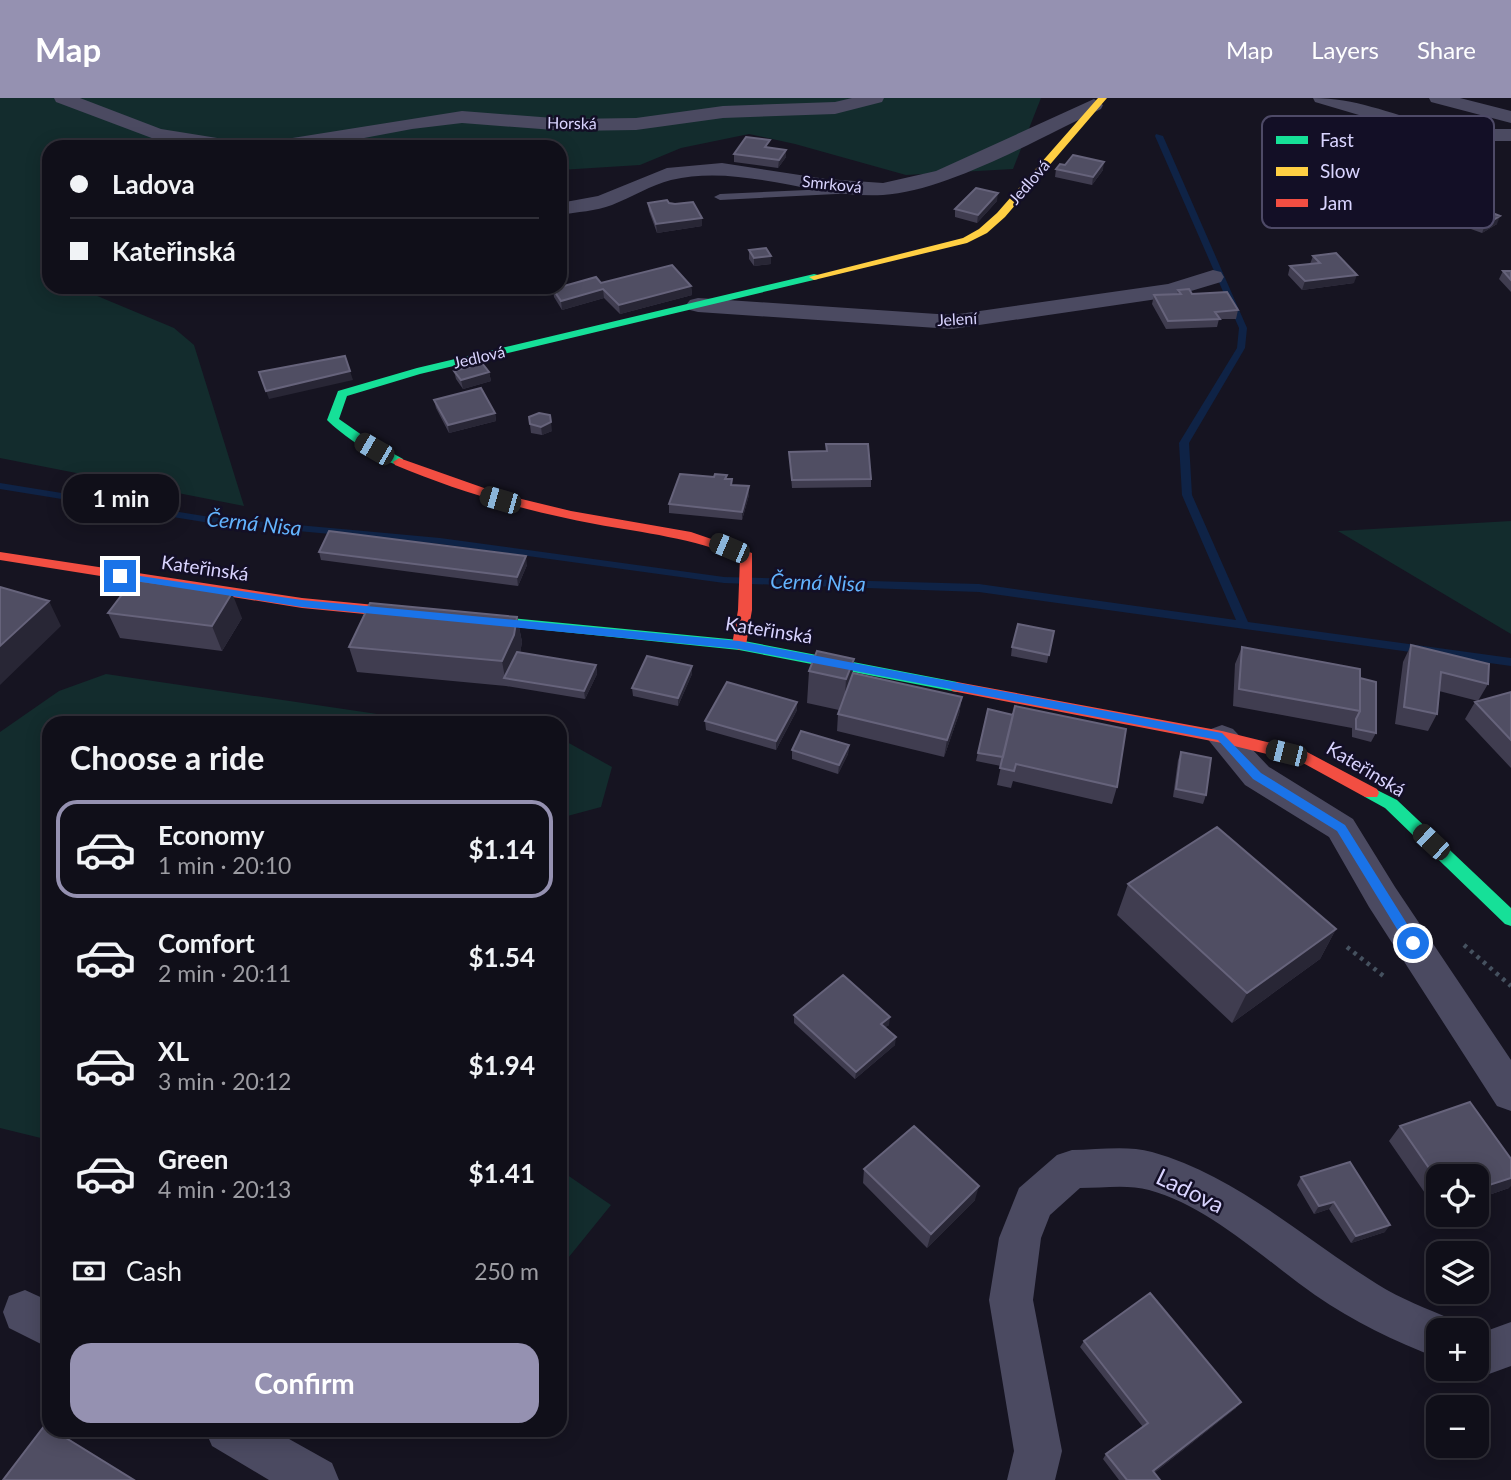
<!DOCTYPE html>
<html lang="en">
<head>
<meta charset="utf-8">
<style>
	body { margin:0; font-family:Lato,sans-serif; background:#191822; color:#f1f3f6; height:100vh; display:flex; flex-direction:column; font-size:26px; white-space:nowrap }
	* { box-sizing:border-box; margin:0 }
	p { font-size:23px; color:#9c9ca2 }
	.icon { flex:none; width:38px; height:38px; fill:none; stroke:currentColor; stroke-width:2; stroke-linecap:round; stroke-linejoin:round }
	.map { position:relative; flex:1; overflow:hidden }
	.sheet { position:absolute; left:42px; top:618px; width:525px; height:721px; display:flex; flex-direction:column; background:#100f19; border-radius:21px; box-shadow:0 4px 18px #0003,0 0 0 2px #302f38 }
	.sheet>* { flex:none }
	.top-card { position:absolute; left:42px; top:42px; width:525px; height:154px; border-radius:21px; box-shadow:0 4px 18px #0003,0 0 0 2px #302f38; display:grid; align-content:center; height:154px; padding:0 28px; background:#100f19 }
	.tools { position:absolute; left:1426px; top:1066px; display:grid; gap:14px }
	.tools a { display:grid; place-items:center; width:63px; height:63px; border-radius:14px; background:#100f19; box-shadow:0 4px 18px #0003,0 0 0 2px #302f38; font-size:35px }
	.end { position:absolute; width:32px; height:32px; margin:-16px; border:9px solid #1a73e8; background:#fff; box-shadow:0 0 0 4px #fff }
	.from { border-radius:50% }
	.bubble { position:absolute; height:49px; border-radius:21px; background:#100f19; box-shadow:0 4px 18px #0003,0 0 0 2px #302f38; font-size:23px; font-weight:700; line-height:49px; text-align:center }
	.car { position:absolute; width:21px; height:42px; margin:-21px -10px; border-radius:9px; box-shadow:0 0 5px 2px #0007; background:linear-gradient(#222 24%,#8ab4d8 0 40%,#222 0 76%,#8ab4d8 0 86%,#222 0) }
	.top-card b { display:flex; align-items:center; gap:24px; height:66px; font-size:26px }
	.top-card b+b { border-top:2px solid #302f38 }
	.top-card i { width:18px; height:18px; background:#f1f3f6 }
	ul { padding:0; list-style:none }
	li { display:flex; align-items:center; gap:21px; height:98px; margin:0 14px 10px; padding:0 14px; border:4px solid transparent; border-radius:21px }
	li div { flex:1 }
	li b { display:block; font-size:26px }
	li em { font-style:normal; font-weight:700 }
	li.current { border-color:#9591b1 }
	li>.icon { width:63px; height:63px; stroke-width:1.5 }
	h2 { padding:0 28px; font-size:32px; line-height:84px }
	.pay { display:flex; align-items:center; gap:18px; height:77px; padding:0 28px; font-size:26px }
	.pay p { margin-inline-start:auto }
	.action { display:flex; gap:14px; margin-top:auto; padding:14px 28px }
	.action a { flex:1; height:80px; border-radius:21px; background:#9591b1; color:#fff; font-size:28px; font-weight:700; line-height:80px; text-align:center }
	header { display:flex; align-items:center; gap:42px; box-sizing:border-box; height:98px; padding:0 35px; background:#9591b1; color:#fff }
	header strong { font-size:33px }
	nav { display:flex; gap:38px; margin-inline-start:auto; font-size:24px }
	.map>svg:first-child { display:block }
	.green { fill:#132c2d }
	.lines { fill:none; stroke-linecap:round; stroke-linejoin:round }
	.stream { fill:#0f2346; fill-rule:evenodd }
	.path { stroke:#45515f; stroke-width:4.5; stroke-dasharray:3.5 5; stroke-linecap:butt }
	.lane { fill:#4b4a61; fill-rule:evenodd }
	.street { fill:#4b4a61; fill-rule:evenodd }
	.fast { fill:#16e098; fill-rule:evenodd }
	.slow { fill:#ffcf43; fill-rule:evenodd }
	.jam { fill:#f24e42; fill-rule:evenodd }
	.wall { fill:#403d50 }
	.shaded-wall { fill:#282635 }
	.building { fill:#504e63; stroke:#66637b; stroke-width:2 }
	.route { fill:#1a73e8 }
	.labels { text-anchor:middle; stroke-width:5; stroke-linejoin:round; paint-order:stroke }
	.far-street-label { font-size:16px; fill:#d9d4ff; stroke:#130f26 }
	.street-label { font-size:19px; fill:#d9d4ff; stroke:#130f26 }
	.water-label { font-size:21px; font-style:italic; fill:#63b4fe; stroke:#130f26 }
	.near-street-label { font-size:23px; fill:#d9d4ff; stroke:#130f26 }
	.key { fill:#130f26; stroke:#4e4a67; stroke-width:2 }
	.key-label { font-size:19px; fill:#d9d4ff }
</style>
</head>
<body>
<header>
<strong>Map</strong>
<nav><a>Map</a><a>Layers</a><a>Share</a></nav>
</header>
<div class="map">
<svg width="1511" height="1382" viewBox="0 0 1511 1382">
	<rect width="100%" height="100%" fill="#161421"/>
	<!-- green -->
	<path class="green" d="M0,0H1041L1013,71L906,77L795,46L749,36L681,50L640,67L560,72V49H49V189H82L83,192L174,230L194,247L244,408L0,360Z
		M1511,423V536L1338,433Z
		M106,576L438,625H49V1042L0,1030V634L59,593Z
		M560,643L567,644L612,669L601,709L560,720Z
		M560,1072L611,1107L560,1170Z"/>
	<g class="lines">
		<!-- stream -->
		<path class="stream" d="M1156,36L1163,38L1247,230L1245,250L1189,345L1192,397L1248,524L1511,560V568L979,494L724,485L440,446L210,425L0,391V385L210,419L440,440L724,479L979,486L1236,522L1182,397L1179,345L1237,250L1239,230L1155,38Z"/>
		<!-- path -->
		<path class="path" d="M1464,847L1511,888
			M1347,849L1386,880"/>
		<!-- lane -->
		<path class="lane" d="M852,90L857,93L856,95L720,102L714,99L720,96Z"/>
		<!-- street -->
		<path class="street" d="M54,0H80L161,31L236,43L243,45L246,49H200L157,42L56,4Z
			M852,0H884L882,4L835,16L723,20L636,32L567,33L462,25L412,31L316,49H258L261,45L462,13L567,21L636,20L723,8L835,4Z
			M1313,0C1355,0 1389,15 1429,26C1456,32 1484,31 1511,31V43H1466L1430,38L1315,4Z
			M1429,0H1460L1511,13V25L1431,4Z
			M1094,1L1103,7L1101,11C1041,39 948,93 883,97C813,101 742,65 671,82C651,87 632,99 612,107C596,113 577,114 560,117V105L598,98L667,70L722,65L826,81L883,85L936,73Z
			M1213,172L1221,174L1224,179L1221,184L1171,199L952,231L698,214L690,212L686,207L690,202L698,200L952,217L1168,186Z
			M1222,627L1233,631L1269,669L1353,721L1395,789L1511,962V1013L1497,1008L1369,809L1329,739L1245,687L1206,639L1211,631Z
			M1072,1052C1097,1052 1127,1047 1152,1054C1237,1078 1303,1140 1377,1186C1401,1201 1427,1211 1454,1222L1458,1232H1438V1260C1394,1243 1354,1224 1315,1197C1265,1162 1209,1108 1149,1092C1128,1086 1102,1090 1080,1090L1050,1117L1041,1140L1033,1202L1062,1353L1055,1382H1007L1014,1353L989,1202L999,1140L1019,1090L1057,1057Z
			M25,1192L49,1203V1250L9,1230L3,1214L9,1198Z
			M1511,1224V1268L1489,1276L1472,1270H1477V1232H1466L1477,1228L1489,1232Z
			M205,1332H273L332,1365L339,1382H269L212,1348Z"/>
		<!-- fast -->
		<path class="fast" d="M814,176L818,177V181L420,276L347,298L339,321L369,342L403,361V367C387,369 339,335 327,322L338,293L417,270Z
			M500,519L739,542L957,584L964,589L957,594L739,552L495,527L493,524L495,521Z
			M1371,689L1397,702L1511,810V828L1505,826L1385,710L1365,699L1363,695L1365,691Z"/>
		<!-- slow -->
		<path class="slow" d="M1098,0H1107L1005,119L987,135L967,145L814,182L809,179L963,140L979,131L997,115Z"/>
		<!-- jam -->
		<path class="jam" d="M399,360L501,396L571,413L691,434L752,455V512L746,547L739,552L732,547L738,512L740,460C693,440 644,435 595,426C526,413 459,394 395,367L393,364Z
			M0,454L302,500L500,519L507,524L500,529L302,510L0,462Z
			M957,584L1222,633L1307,654L1377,691L1379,695L1377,699H1365L1303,665L1222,645L952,593L950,589Z"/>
	</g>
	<!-- wall -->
	<path class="wall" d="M1432,32L1471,68L1451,76L1414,59L1415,56L1409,54L1415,38Z
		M770,49L786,59L778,70L734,64V56Z
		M1271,64L1306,77L1304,85L1280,86L1269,72Z
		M1056,71L1103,72L1092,87L1055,79Z
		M1373,93L1404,105L1393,111L1370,101Z
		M997,103L977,125L955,119V111Z
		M648,105H669L702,128L657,135L649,113Z
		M1460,117L1497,126L1482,135L1457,126Z
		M749,152L771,158V166L754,168L749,161Z
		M1313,158L1354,185L1302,192L1288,177L1290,168L1310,166Z
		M1503,173H1511V194L1499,181Z
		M601,185L691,188L692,197L620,216L604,200L562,212L554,199L553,191Z
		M1178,192L1238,212L1236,221H1219L1217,229L1166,231L1152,206L1154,197L1177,196Z
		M454,273L489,274L491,283L463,291L456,281Z
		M434,302L495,315L496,323L449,335L436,310Z
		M529,319L552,333L542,337L531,335Z
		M826,346L871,381V389L792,390L789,354L826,353Z
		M727,381H732V387L749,388V397L742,422L669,415V406Z
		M319,454L527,467L518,488L321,462Z
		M108,515L242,520L222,553L120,540Z
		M517,519L522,544L520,555L596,567L597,576L585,601L506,588L357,574L349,549Z
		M1054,533L1047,565L1011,558L1012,549Z
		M1411,547L1488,586L1478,603L1439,593L1437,616L1428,633L1395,626L1403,564Z
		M1242,549L1360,580L1376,635L1371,644L1352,639V630L1233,608L1235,566Z
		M809,573L853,576L962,599L959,616L944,659L837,633L838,616L839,612L807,605Z
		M692,576L678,608L633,598L632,590Z
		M1511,594V670L1465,621L1475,604Z
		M988,611L1117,689L1112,706L1013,683L1011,690L997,687L1001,668L976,663Z
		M797,612L776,652L706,632L705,623Z
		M849,647L848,656L838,676L792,661V652Z
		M1181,654L1206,697L1203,706L1173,699L1178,662Z
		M1128,786L1336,831L1320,861L1232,925L1117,817Z
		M794,917L889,927L885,929L895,947L855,981L794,925Z
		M1400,1028L1509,1090L1477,1101V1078H1438V1102L1434,1095L1427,1098L1389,1043Z
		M864,1071L975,1102L927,1150L863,1085Z
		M1301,1079L1385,1134L1351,1145L1329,1111L1314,1116L1297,1087Z
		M1084,1243L1236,1310L1154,1375L1160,1382H1119L1103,1361L1106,1356L1143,1329L1080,1249Z"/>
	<!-- shaded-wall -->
	<path class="shaded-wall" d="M786,52V59L778,70L779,62Z
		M1477,52L1471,68L1451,76L1457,60Z
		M1104,64L1103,72L1092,87L1093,79Z
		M998,95L997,103L977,125L978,117Z
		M1406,97L1404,105L1393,111L1396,103Z
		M1500,118L1497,126L1482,135L1485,127Z
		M702,120V128L657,135L656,126Z
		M771,158V166L754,168V160Z
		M1357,177L1354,185L1302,192L1305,183Z
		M691,188L692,197L620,216L619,207Z
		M603,191L604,200L562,212L561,203Z
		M350,273L353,282L269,301L266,293Z
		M489,274L491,283L463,291L461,282Z
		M495,315L496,323L449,335L448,327Z
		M551,324L552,333L542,337L541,329Z
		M749,388V397L742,422V414Z
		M526,458L527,467L518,488L517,479Z
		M232,495L242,520L222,553L212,528Z
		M49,503L61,528L0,587V548Z
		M517,519L522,544L519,562L505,580L502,563Z
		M854,561L851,593L844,613L846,581Z
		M596,567L597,576L585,601L584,593Z
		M692,568V576L678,608V600Z
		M962,599L959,616L944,659L947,642Z
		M797,604V612L776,652V643Z
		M849,647L848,656L838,676L839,667Z
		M1336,831L1320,861L1232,925L1247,895Z
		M890,919L889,927L880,933L881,926Z
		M896,939L895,947L855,981L856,974Z
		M1511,1080V1088L1509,1090L1477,1101V1091Z
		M1438,1084V1090L1434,1095L1427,1098Z
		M979,1088L975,1102L927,1150L931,1136Z
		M1334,1104L1329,1111L1314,1116L1319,1108Z
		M1390,1127L1385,1134L1351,1145L1356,1138Z
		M1241,1304L1236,1310L1149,1379L1153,1373Z"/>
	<!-- building -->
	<path class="building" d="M746,39L770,42L765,49L786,52L779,62L734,56Z
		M1073,57L1104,64L1093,79L1056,71L1060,66L1065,67Z
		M976,90L998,95L978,117L955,111Z
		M667,102L669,105L675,106L693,104L702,120L656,126L648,105Z
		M1477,109L1500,118L1485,127L1460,117Z
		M766,150L771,158L754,160L749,152Z
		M1336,155L1357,177L1305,183L1290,168L1320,165L1313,158Z
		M672,167L691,188L619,207L603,191L561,203L553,191L596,179L601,185Z
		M1503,173H1511V182Z
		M1189,191L1192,196L1227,194L1238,212L1215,214L1220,221L1168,223L1154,197L1181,196L1178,192Z
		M345,258L350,273L266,293L259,274Z
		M482,265L489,274L461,282L454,273Z
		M481,290L495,315L448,327L434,302Z
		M539,315L550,317L551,324L541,329L530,326L529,319Z
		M826,346H868L871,381L792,382L789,354L827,353Z
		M680,376L714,379L715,376L727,377L725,381H732L731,387L749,388L742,414L669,406Z
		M329,433L526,458L517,479L319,454Z
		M133,482L232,495L212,528L108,515Z
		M0,489L49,503L0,548Z
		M370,505L517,519L514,537L502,563L349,549Z
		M1018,526L1054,533L1049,557L1012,549Z
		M1411,547L1489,566L1488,586L1441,574L1437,616L1404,609Z
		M1242,549L1360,571V613L1239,591Z
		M817,553L854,561L846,581L809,573Z
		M517,554L596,567L584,593L504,580Z
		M647,558L692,568L678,600L632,590Z
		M853,575L962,599L947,642L838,616Z
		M1360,580L1376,584V635L1356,631V621L1360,613Z
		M727,584L797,604L776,643L705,623Z
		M1511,594V642L1475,604Z
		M1015,608L1126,631L1117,689L1016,666L1014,673L1000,670Z
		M988,611L1013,617L1003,659L978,655Z
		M801,633L849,647L839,667L792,652Z
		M1181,654L1211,660L1206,697L1176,691Z
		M1217,729L1336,831L1247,895L1128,786Z
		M843,877L890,919L881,926L896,939L856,974L794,917Z
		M1470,1004L1511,1061V1080L1477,1091V1078H1438V1083L1400,1028Z
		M914,1028L979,1088L931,1136L864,1071Z
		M1350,1064L1390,1127L1356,1138L1334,1104L1319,1108L1301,1079Z
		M1150,1195L1241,1304L1153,1373L1160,1382H1127L1106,1356L1148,1325L1084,1243Z
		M45,1327L49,1329V1332H53L134,1382H3Z"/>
	<!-- route -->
	<path class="route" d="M120,475L302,502L739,543L1222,635L1261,675L1345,727L1419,845L1413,850L1408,849L1337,733L1253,681L1218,642L739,551L302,509L116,480V476Z"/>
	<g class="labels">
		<!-- far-street labels -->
		<g class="far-street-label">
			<text transform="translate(572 25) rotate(1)" y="6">Horská</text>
			<text transform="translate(1029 84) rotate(-49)" y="6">Jedlová</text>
			<text transform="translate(832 86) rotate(6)" y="6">Smrková</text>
			<text transform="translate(957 221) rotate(-3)" y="6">Jelení</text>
			<text transform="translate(479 259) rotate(-13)" y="6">Jedlová</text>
		</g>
		<!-- street labels -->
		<g class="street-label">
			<text transform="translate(205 470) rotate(8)" y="7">Kateřinská</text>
			<text transform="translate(769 532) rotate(9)" y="7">Kateřinská</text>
			<text transform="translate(1366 671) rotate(31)" y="7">Kateřinská</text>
		</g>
		<!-- water labels -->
		<g class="water-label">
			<text transform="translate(254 426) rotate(6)" y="7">Černá Nisa</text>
			<text transform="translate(818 485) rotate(2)" y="7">Černá Nisa</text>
		</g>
		<!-- near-street labels -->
		<g class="near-street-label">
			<text transform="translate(1190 1093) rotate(26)" y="8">Ladova</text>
		</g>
	</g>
	<!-- legend -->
	<rect x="1262" y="18" width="232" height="112" rx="10" class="key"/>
	<rect x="1276" y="38" width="32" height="8" fill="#16e098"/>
	<rect x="1276" y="69" width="32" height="9" fill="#ffcf43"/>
	<rect x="1276" y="101" width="32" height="8" fill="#f24e42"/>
	<g class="key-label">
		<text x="1320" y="49">Fast</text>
		<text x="1320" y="80">Slow</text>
		<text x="1320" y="112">Jam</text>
	</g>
</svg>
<div class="tools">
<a><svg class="icon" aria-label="locate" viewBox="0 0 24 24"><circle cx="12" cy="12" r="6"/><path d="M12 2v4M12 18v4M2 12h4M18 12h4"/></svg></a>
<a><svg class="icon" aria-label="layers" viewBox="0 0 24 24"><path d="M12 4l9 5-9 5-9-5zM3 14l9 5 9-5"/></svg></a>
<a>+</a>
<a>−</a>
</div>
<i class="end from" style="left:1413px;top:845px"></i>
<i class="end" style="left:120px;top:478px"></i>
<div class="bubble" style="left:63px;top:376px;width:116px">1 min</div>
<i class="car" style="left:374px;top:351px;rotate:300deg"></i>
<i class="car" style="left:500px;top:402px;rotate:286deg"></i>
<i class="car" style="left:729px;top:450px;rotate:293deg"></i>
<i class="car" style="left:1286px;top:655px;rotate:284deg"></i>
<i class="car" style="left:1431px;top:744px;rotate:313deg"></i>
<div class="top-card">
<b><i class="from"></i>Ladova</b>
<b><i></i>Kateřinská</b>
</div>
<section class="sheet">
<h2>Choose a ride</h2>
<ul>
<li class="current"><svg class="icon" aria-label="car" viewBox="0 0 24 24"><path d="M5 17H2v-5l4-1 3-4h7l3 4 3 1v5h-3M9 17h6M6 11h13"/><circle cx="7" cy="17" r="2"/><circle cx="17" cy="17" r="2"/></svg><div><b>Economy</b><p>1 min · 20:10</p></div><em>$1.14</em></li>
<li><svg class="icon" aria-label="car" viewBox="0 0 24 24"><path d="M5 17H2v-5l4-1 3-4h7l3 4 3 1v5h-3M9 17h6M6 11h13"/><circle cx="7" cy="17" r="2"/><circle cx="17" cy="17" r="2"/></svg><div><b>Comfort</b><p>2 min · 20:11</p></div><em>$1.54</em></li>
<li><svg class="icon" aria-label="car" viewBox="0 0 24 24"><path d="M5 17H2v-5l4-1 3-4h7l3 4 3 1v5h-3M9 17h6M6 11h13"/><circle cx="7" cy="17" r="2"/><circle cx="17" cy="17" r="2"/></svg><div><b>XL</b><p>3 min · 20:12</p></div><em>$1.94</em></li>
<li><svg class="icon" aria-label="car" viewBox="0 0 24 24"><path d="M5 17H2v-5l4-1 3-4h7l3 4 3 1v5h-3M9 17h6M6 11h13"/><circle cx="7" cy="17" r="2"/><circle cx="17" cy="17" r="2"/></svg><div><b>Green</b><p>4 min · 20:13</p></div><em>$1.41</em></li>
</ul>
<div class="pay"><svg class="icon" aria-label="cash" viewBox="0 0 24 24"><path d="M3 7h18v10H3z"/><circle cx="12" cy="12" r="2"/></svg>Cash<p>250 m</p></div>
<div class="action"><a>Confirm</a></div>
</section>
</div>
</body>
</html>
